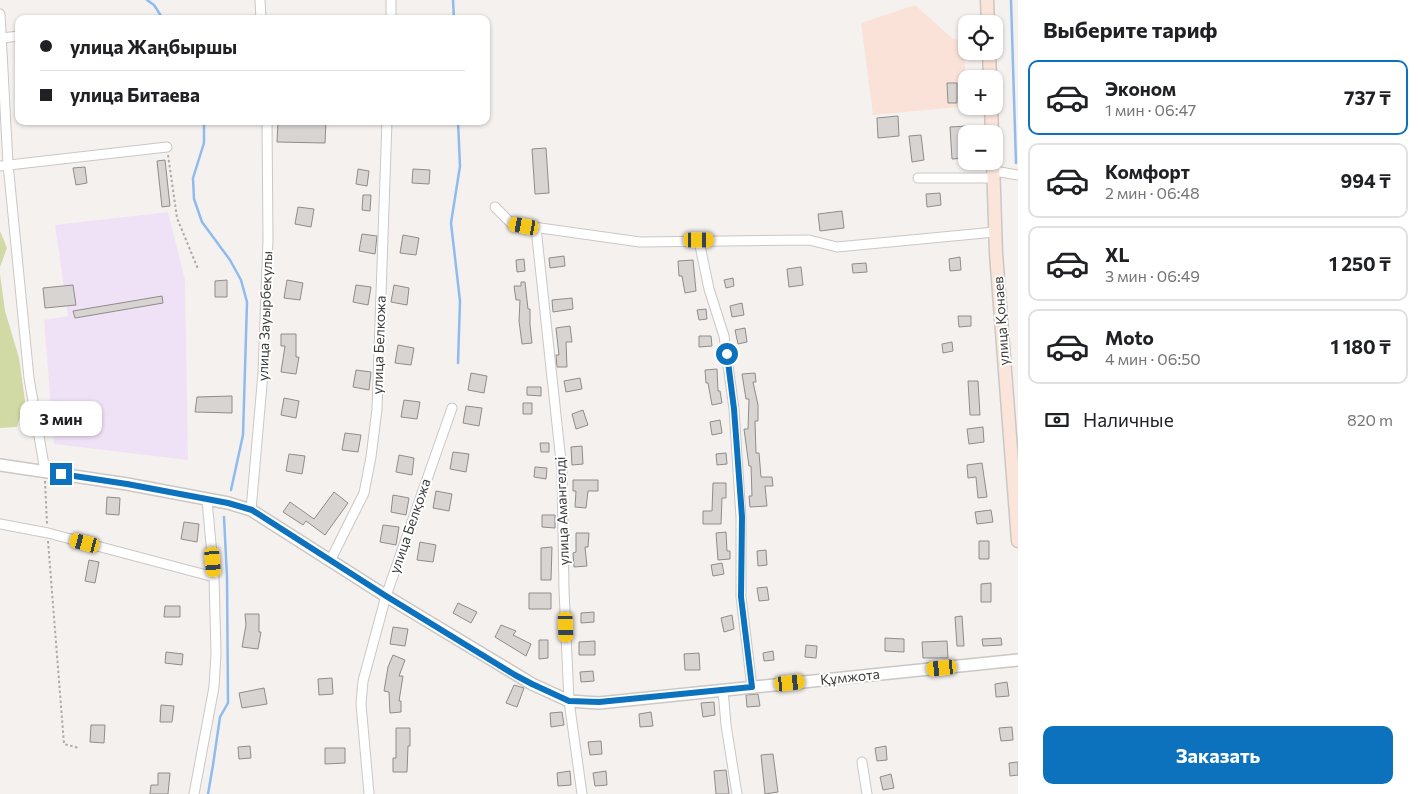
<!DOCTYPE html>
<html lang="ru">
<head>
<meta charset="utf-8">
<style>
	body { margin:0; font-family:Commissioner,sans-serif; background:#f6f6f6; color:#202124; height:100vh; display:flex; flex-direction:column; font-size:19px; white-space:nowrap }
	* { box-sizing:border-box; margin:0 }
	p { font-size:16px; color:#757577 }
	.icon { flex:none; width:28px; height:28px; fill:none; stroke:currentColor; stroke-width:2; stroke-linecap:round; stroke-linejoin:round }
	.map { position:relative; flex:1; overflow:hidden }
	.panel { display:flex; flex-direction:column; background:#fff; width:400px }
	.panel>* { flex:none }
	.banner { position:absolute; left:15px; top:15px; width:475px; height:110px; border-radius:10px; box-shadow:0 1px 4px #0004; display:grid; align-content:center; height:110px; padding:0 25px; background:#fff }
	.controls { position:absolute; left:958px; top:15px; display:grid; gap:10px }
	.controls a { display:grid; place-items:center; width:45px; height:45px; border-radius:10px; background:#fff; box-shadow:0 1px 4px #0004; font-size:25px }
	.end { position:absolute; width:22px; height:22px; margin:-11px; border:6px solid #0c72bd; background:#fff; box-shadow:0 0 0 2px #fff }
	.from { border-radius:50% }
	.bubble { position:absolute; height:35px; border-radius:10px; background:#fff; box-shadow:0 1px 4px #0004; font-size:16px; font-weight:700; line-height:35px; text-align:center }
	.car { position:absolute; width:15px; height:30px; margin:-15px -8px; border-radius:6px; box-shadow:0 0 4px 1px #0007; background:linear-gradient(#f5c518 24%,#345 0 40%,#f5c518 0 76%,#345 0 86%,#f5c518 0) }
	.banner b { display:flex; align-items:center; gap:18px; height:48px; font-size:19px }
	.banner b+b { border-top:1px solid #e0e0e0 }
	.banner i { width:12px; height:12px; background:#202124 }
	ul { padding:0; list-style:none }
	li { display:flex; align-items:center; gap:15px; height:75px; margin:0 10px 8px; padding:0 15px; border:2px solid #e0e0e0; border-radius:10px }
	li div { flex:1 }
	li b { display:block; font-size:19px }
	li em { font-style:normal; font-weight:700 }
	li.active { border-color:#0c72bd }
	li>.icon { width:45px; height:45px; stroke-width:1.5 }
	h2 { padding:0 25px; font-size:22px; line-height:60px }
	.pay { display:flex; align-items:center; gap:12px; height:55px; padding:0 25px; font-size:19px }
	.pay p { margin-inline-start:auto }
	.cta { display:flex; gap:10px; margin-top:auto; padding:10px 25px }
	.cta a { flex:1; height:58px; border-radius:10px; background:#0c72bd; color:#fff; font-size:20px; font-weight:700; line-height:58px; text-align:center }
	main { display:flex; flex:1; min-height:0 }
	.map>svg:first-child { display:block }
	.commercial { fill:#f0e2f6 }
	.industrial { fill:#fae2d8 }
	.green { fill:#d1d9a4 }
	.lines { fill:none; stroke-linecap:round; stroke-linejoin:round }
	.stream { stroke:#8fbcee; stroke-width:2.5 }
	.building { fill:#d8d4d2; stroke:#8f8c8b }
	.minor-casing { stroke:#cbc7c5; stroke-width:11 }
	.tertiary-casing { stroke:#cbc7c5; stroke-width:14 }
	.secondary-casing { stroke:#cbc7c5; stroke-width:15 }
	.path { stroke:#adaba9; stroke-width:2; stroke-dasharray:2.5 2.5; stroke-linecap:butt }
	.minor { stroke:#fff; stroke-width:9 }
	.tertiary { stroke:#fff; stroke-width:11 }
	.secondary { stroke:#fbe4d9; stroke-width:12 }
	.route { stroke:#0c72bd; stroke-width:6 }
	.labels { text-anchor:middle; stroke-width:4; stroke-linejoin:round; paint-order:stroke }
	.street-label { font-size:14px; fill:#3d3c3b; stroke:#fff }
</style>
</head>
<body>
<main>
<div class="map">
<svg width="1018" height="794" viewBox="0 0 1018 794">
	<rect width="100%" height="100%" fill="#f5f1ef"/>
	<!-- commercial -->
	<path class="commercial" d="M168,212L185,280L188,460L54,444L44,320L68,316L55,225Z"/>
	<!-- industrial -->
	<path class="industrial" d="M915,5L953,39L963,41L966,79V106H969L873,115L861,23Z"/>
	<!-- green -->
	<path class="green" d="M0,231L7,248L0,267Z
		M0,274L5,311L19,358L25,401L17,427L0,428Z"/>
	<g class="lines">
		<!-- stream -->
		<path class="stream" d="M147,0L154,5L163,19
			M453,0L454,19
			M1011,0L1016,163
			M204,121V143L193,178L194,199L202,222L230,260L241,280L247,302L243,435L231,490
			M458,363L460,301L451,223L460,166L458,121
			M208,794L213,765L220,717L228,703L227,577L224,517"/>
	</g>
	<!-- building -->
	<path class="building" d="M947,83H957V103H948Z
		M898,116L899,136L878,138L877,118Z
		M278,121H326L325,143L277,142Z
		M967,126L966,158L952,159L950,127Z
		M921,135L924,160L912,162L909,136Z
		M546,148L549,193L535,194L532,149Z
		M165,160L170,206L162,207L157,161Z
		M85,167L87,183L76,185L73,168Z
		M358,169L369,171L367,186L356,184Z
		M413,169L430,170L429,184L412,183Z
		M940,193L941,205L927,207L926,194Z
		M363,195H371L370,211L362,210Z
		M298,207L314,209L311,227L295,224Z
		M842,211L844,228L820,231L818,214Z
		M362,234L377,236L375,254L359,251Z
		M403,235L419,238L416,255L400,253Z
		M564,256L565,266L550,268L549,258Z
		M960,257L961,270L950,271L949,259Z
		M524,259L525,271L517,272L516,260Z
		M693,260L696,291L685,293L682,276H679L678,261Z
		M866,263L867,272L853,273L852,264Z
		M801,267L803,285L789,287L787,269Z
		M733,278L734,286L726,288L724,280Z
		M227,280V297H215V281Z
		M287,280L303,283L300,300L284,298Z
		M521,282H525L528,309H530V325L532,343L522,344L519,321L520,300H516L514,286H521Z
		M73,285L76,305L45,308L43,288Z
		M356,285L371,287L368,305L353,302Z
		M394,285L409,288L407,305L391,302Z
		M162,296L163,303L75,318L73,311Z
		M572,298L573,309L553,312L552,300Z
		M742,303L744,315L732,317L730,306Z
		M706,309L707,319L699,320L697,310Z
		M958,316H971V326L959,327Z
		M570,326L572,342H566L567,367H557L556,355H559L556,328Z
		M745,328L747,342L738,344L735,330Z
		M281,334H296V357H299L296,374L281,372L285,346H281Z
		M699,336H711L712,346L699,347Z
		M952,342L953,351L943,353L942,344Z
		M398,345L414,348L411,365L395,363Z
		M717,369L718,391H720L722,403L712,405L708,383H706L705,370Z
		M356,370L371,372L369,390L353,387Z
		M471,373L487,376L484,393L468,390Z
		M755,373L756,382H753L758,405V421H755L756,453H759L761,477H772L773,486H765L767,506L750,507L749,496H752L751,466H749L744,429H748L749,399H746L742,374Z
		M580,378L582,389L566,392L564,381Z
		M968,381H978L980,415H970Z
		M527,387H541V396L527,395Z
		M232,396V413L195,412L197,397Z
		M284,398L299,401L296,418L281,415Z
		M404,400L420,402L417,419L401,417Z
		M523,403H532V414H523Z
		M466,406L482,408L479,426L463,423Z
		M583,410L588,425L576,429L572,414Z
		M720,420L722,433L712,435L710,422Z
		M983,427L984,442L969,444L967,429Z
		M345,433L361,435L358,452L342,450Z
		M540,443H549V452H541Z
		M582,446L583,464L572,465L571,447Z
		M453,452L469,454L466,472L450,469Z
		M726,453L727,464L717,465L716,454Z
		M289,454L305,456L302,474L286,471Z
		M399,455L414,458L412,475L396,472Z
		M982,463L987,497L978,498L976,477L968,478L967,465Z
		M535,467L547,468L546,479L534,477Z
		M573,480H598V491H588L586,508L575,507L576,491H573Z
		M713,483H726V498H722L721,524H703V511H712Z
		M436,491L452,494L449,511L433,508Z
		M334,492L348,503L325,535L306,521L303,525L283,512L290,502L314,519Z
		M393,495L409,498L406,515L391,512Z
		M107,497L120,498L119,515L106,514Z
		M991,510L993,522L977,524L975,512Z
		M542,515H555V528L542,527Z
		M184,522L199,524L197,542L181,539Z
		M383,525L399,527L396,545L380,542Z
		M726,532L727,551H730V559L718,560L716,533Z
		M576,533H589L588,547H585L587,566L574,567L573,553L576,552Z
		M979,541H989V559H979Z
		M420,542L436,545L433,562L417,560Z
		M552,547L551,580H541V548Z
		M766,550L767,565L758,566L757,551Z
		M89,560L99,562L95,583L85,581Z
		M722,563L724,574L713,576L711,565Z
		M991,583V602H981V584Z
		M767,587L769,600L759,601L757,588Z
		M529,593H551V609H529Z
		M458,603L477,612L471,623L453,613Z
		M165,606H180V617H164Z
		M594,612V622L581,623V613Z
		M245,614H259V632H261L258,649L242,647L246,625Z
		M732,615L734,629L724,632L721,618Z
		M962,616L964,646H957L955,617Z
		M501,625L516,631L513,635L531,644L526,656L495,637Z
		M393,627L408,629L405,646L390,644Z
		M885,638L904,639V652L885,651Z
		M1001,638L1002,645L983,646L982,639Z
		M539,640H548V658L539,659Z
		M595,641V655H579V642Z
		M947,641L948,658H923L922,642Z
		M806,645L817,646L816,658L805,657Z
		M773,651L774,660L764,661L763,653Z
		M166,652L183,654L182,665L165,663Z
		M699,653L700,670H685L684,654Z
		M393,655L405,660L399,676H403L399,701H401V712L390,713L389,692L384,691L388,667Z
		M593,671L594,681L581,682L580,672Z
		M332,678L333,694L319,695L318,679Z
		M1007,682L1009,696L996,697L995,684Z
		M514,685L524,688L517,707L506,703Z
		M264,688L267,704L242,708L239,693Z
		M758,694L760,706L747,707L746,695Z
		M714,702L715,715L703,717L701,703Z
		M161,705L174,706L172,722H160Z
		M562,712L564,725L551,727L550,713Z
		M651,712L653,726L640,727L639,714Z
		M91,725H105L104,743L90,742Z
		M1012,727L1013,740L1001,741L999,728Z
		M396,728H410V746H408L407,772H393V758H396Z
		M601,741L602,754L590,755L588,742Z
		M250,746L251,758L239,759L238,747Z
		M886,746L887,760L877,761L875,748Z
		M325,748H345V763L325,764Z
		M773,754L778,792L765,794L761,755Z
		M1018,762V775L1010,776L1009,763Z
		M726,770L729,794H716L714,771Z
		M570,771L571,785L558,786L557,773Z
		M606,771L607,785L595,786L593,773Z
		M158,773H170L168,794H150L151,785H158Z
		M891,774L894,788L883,790L880,777Z"/>
	<g class="lines">
		<!-- minor casing -->
		<g class="minor-casing">
			<path id="minor" d="M260,0L261,19
				M0,14L8,164L29,378L45,471
				M391,19V0
				M2,38L19,36
				M0,166L167,147
				M994,171L1018,175
				M918,178H994
				M495,207L512,224L640,242L809,240L837,247L995,232
				M536,228L562,471L564,590L569,701L582,794
				M699,241L709,289L724,336L734,409L741,517V597L752,687
				M251,510L263,373L268,240L267,121
				M0,524L48,533L214,577
				M330,561L364,493L371,457L377,409L387,121
				M723,690L726,725L737,794
				M862,762L867,794
				M194,794L214,687L216,653L214,577L207,500
				M369,794L361,704L363,681L386,596L452,408"/>
		</g>
		<!-- tertiary casing -->
		<g class="tertiary-casing">
			<path id="tertiary" d="M0,465L127,484L228,503L251,510L386,596L532,684L569,701L599,703L1018,660"/>
		</g>
		<!-- secondary casing -->
		<g class="secondary-casing">
			<path id="secondary" d="M987,0L988,24
				M989,51L990,79
				M991,106L992,134
				M993,161L996,253L1018,541"/>
		</g>
		<!-- path -->
		<path class="path" d="M168,155L177,218L198,269
			M45,481L47,524
			M48,541L64,744L79,748"/>
		<!-- minor -->
		<use href="#minor" class="minor"/>
		<!-- tertiary -->
		<use href="#tertiary" class="tertiary"/>
		<!-- secondary -->
		<use href="#secondary" class="secondary"/>
	</g>
	<g class="lines">
		<!-- route -->
		<path class="route" d="M61,474L127,484L228,503L252,510L386,596L515,675L532,684L569,701L599,702L752,687L741,597L742,517L734,409L727,354"/>
	</g>
	<g class="labels">
		<!-- street labels -->
		<g class="street-label">
			<text transform="translate(265 316) rotate(-88)" y="5">улица Зауырбекулы</text>
			<text transform="translate(1001 321) rotate(-94)" y="5">улица Қонаев</text>
			<text transform="translate(379 345) rotate(-88)" y="5">улица Белкожа</text>
			<text transform="translate(562 511) rotate(-92)" y="5">улица Амангелді</text>
			<text transform="translate(410 526) rotate(-71)" y="5">улица Белқожа</text>
			<text transform="translate(850 677) rotate(-6)" y="5">Құмжота</text>
		</g>
	</g>
</svg>
<div class="controls">
<a><svg class="icon" aria-label="locate" viewBox="0 0 24 24"><circle cx="12" cy="12" r="6"/><path d="M12 2v4M12 18v4M2 12h4M18 12h4"/></svg></a>
<a>+</a>
<a>−</a>
</div>
<i class="end from" style="left:727px;top:354px"></i>
<i class="end" style="left:61px;top:474px"></i>
<div class="bubble" style="left:20px;top:401px;width:82px">3 мин</div>
<i class="car" style="left:524px;top:226px;rotate:280deg"></i>
<i class="car" style="left:699px;top:240px;rotate:90deg"></i>
<i class="car" style="left:85px;top:543px;rotate:285deg"></i>
<i class="car" style="left:213px;top:562px;rotate:175deg"></i>
<i class="car" style="left:566px;top:627px;rotate:178deg"></i>
<i class="car" style="left:942px;top:668px;rotate:264deg"></i>
<i class="car" style="left:790px;top:683px;rotate:84deg"></i>
<div class="banner">
<b><i class="from"></i>улица Жаңбыршы</b>
<b><i></i>улица Битаева</b>
</div>
</div>
<section class="panel">
<h2>Выберите тариф</h2>
<ul>
<li class="active"><svg class="icon" aria-label="car" viewBox="0 0 24 24"><path d="M5 17H2v-5l4-1 3-4h7l3 4 3 1v5h-3M9 17h6M6 11h13"/><circle cx="7" cy="17" r="2"/><circle cx="17" cy="17" r="2"/></svg><div><b>Эконом</b><p>1 мин · 06:47</p></div><em>737 ₸</em></li>
<li><svg class="icon" aria-label="car" viewBox="0 0 24 24"><path d="M5 17H2v-5l4-1 3-4h7l3 4 3 1v5h-3M9 17h6M6 11h13"/><circle cx="7" cy="17" r="2"/><circle cx="17" cy="17" r="2"/></svg><div><b>Комфорт</b><p>2 мин · 06:48</p></div><em>994 ₸</em></li>
<li><svg class="icon" aria-label="car" viewBox="0 0 24 24"><path d="M5 17H2v-5l4-1 3-4h7l3 4 3 1v5h-3M9 17h6M6 11h13"/><circle cx="7" cy="17" r="2"/><circle cx="17" cy="17" r="2"/></svg><div><b>XL</b><p>3 мин · 06:49</p></div><em>1 250 ₸</em></li>
<li><svg class="icon" aria-label="car" viewBox="0 0 24 24"><path d="M5 17H2v-5l4-1 3-4h7l3 4 3 1v5h-3M9 17h6M6 11h13"/><circle cx="7" cy="17" r="2"/><circle cx="17" cy="17" r="2"/></svg><div><b>Moto</b><p>4 мин · 06:50</p></div><em>1 180 ₸</em></li>
</ul>
<div class="pay"><svg class="icon" aria-label="cash" viewBox="0 0 24 24"><path d="M3 7h18v10H3z"/><circle cx="12" cy="12" r="2"/></svg>Наличные<p>820 m</p></div>
<div class="cta"><a>Заказать</a></div>
</section>
</main>
</body>
</html>
